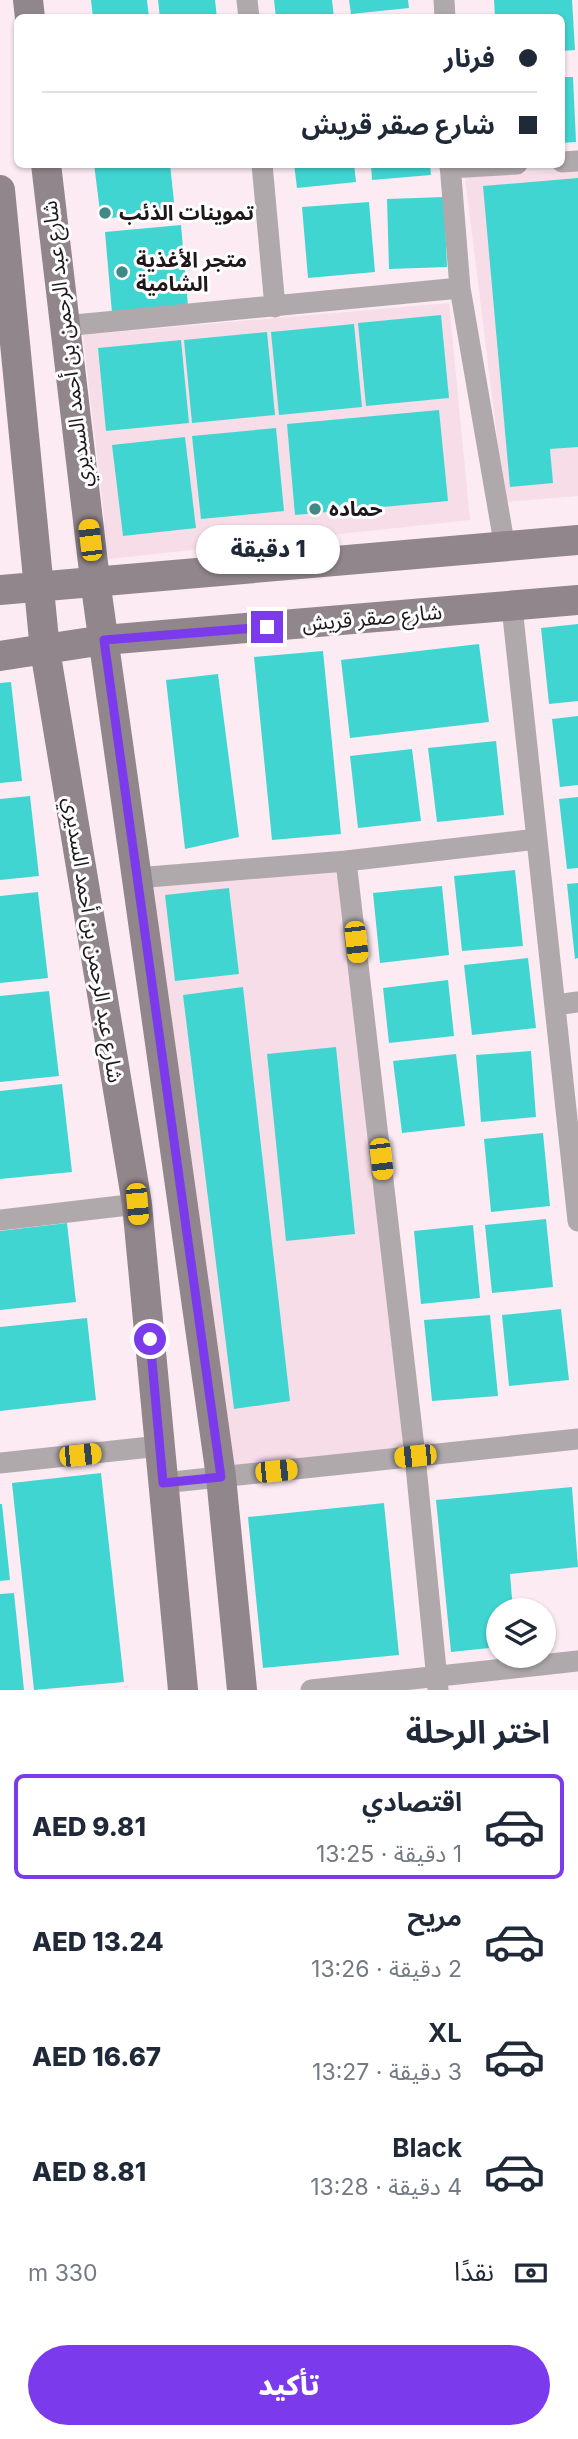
<!DOCTYPE html>
<html lang="ar">
<head>
<meta charset="utf-8">
<style>
	body { margin:0; font-family:Inter,"Noto Sans Arabic",sans-serif; background:#f6f6f7; color:#1f2937; direction:rtl; height:100vh; display:flex; flex-direction:column; font-size:26px; white-space:nowrap }
	* { box-sizing:border-box; margin:0 }
	p { font-size:23px; color:#747a83 }
	.icon { flex:none; width:38px; height:38px; fill:none; stroke:currentColor; stroke-width:2; stroke-linecap:round; stroke-linejoin:round }
	.map { position:relative; height:1690px; overflow:hidden; direction:ltr }
	.side { display:flex; flex-direction:column; background:#fff; flex:1 }
	.side>* { flex:none }
	.guide { position:absolute; left:14px; top:14px; width:551px; height:154px; border-radius:10px; box-shadow:0 2px 5px #0004; direction:rtl; display:grid; align-content:center; height:154px; padding:0 28px; background:#fff }
	.controls { position:absolute; left:486px; top:1598px; display:grid; gap:14px }
	.controls a { display:grid; place-items:center; width:70px; height:70px; border-radius:50%; background:#fff; box-shadow:0 2px 5px #0004; font-size:35px }
	.end { position:absolute; width:32px; height:32px; margin:-16px; border:9px solid #7c3aed; background:#fff; box-shadow:0 0 0 4px #fff }
	.from { border-radius:50% }
	.bubble { position:absolute; height:49px; border-radius:24px; background:#fff; box-shadow:0 2px 5px #0004; font-size:23px; font-weight:800; line-height:49px; text-align:center; direction:rtl }
	.car { position:absolute; width:21px; height:42px; margin:-21px -10px; border-radius:9px; box-shadow:0 0 5px 2px #0007; background:linear-gradient(#f5c518 24%,#345 0 40%,#f5c518 0 76%,#345 0 86%,#f5c518 0) }
	.guide b { display:flex; align-items:center; gap:24px; height:66px; font-size:26px }
	.guide b+b { border-top:2px solid #e0e1e3 }
	.guide i { width:18px; height:18px; background:#1f2937 }
	ul { padding:0; list-style:none }
	li { display:flex; align-items:center; gap:21px; height:105px; margin:0 14px 10px; padding:0 14px; border:4px solid transparent; border-radius:10px }
	li div { flex:1 }
	li b { display:block; font-size:26px }
	li em { font-style:normal; font-weight:800 }
	li.selected { border-color:#7c3aed }
	li>.icon { width:63px; height:63px; stroke-width:1.5 }
	h2 { padding:0 28px; font-size:32px; line-height:84px }
	.pay { display:flex; align-items:center; gap:18px; height:77px; padding:0 28px; font-size:26px }
	.pay p { margin-inline-start:auto }
	.button { display:flex; gap:14px; margin-top:auto; padding:14px 28px }
	.button a { flex:1; height:80px; border-radius:42px; background:#7c3aed; color:#fff; font-size:28px; font-weight:800; line-height:80px; text-align:center }
	.map>svg:first-child { display:block }
	.built { fill:#f6dde8 }
	.building { fill:#41d5d2 }
	.lines { fill:none; stroke-linecap:round; stroke-linejoin:round }
	.street { stroke:#b0a9ac; stroke-width:21 }
	.secondary { stroke:#91868b; stroke-width:30 }
	.route { stroke:#7c3aed; stroke-width:9 }
	.poi-dot { fill:#418987; stroke:#fefefe; stroke-width:2.5 }
	.labels { text-anchor:middle; stroke-width:6; stroke-linejoin:round; paint-order:stroke }
	.poi-label { font-size:21px; font-weight:bold; fill:#1e181a; stroke:#fefefe; text-anchor:start }
	.street-label { font-size:21px; fill:#1e181a; stroke:#fefefe }
</style>
</head>
<body>
<div class="map">
<svg width="578" height="1690" viewBox="0 0 578 1690">
	<rect width="100%" height="100%" fill="#fcebf3"/>
	<!-- built -->
	<path class="built" d="M578,170V496L505,502L465,177Z
		M449,303L470,520L109,559L83,335Z
		M339,868L407,1450L226,1470L147,884Z"/>
	<!-- building -->
	<path class="building" d="M91,0H147L149,18H93Z
		M158,0H215L217,18H160Z
		M274,0H332L334,18H276Z
		M349,0H408L409,8L351,14Z
		M494,0H572L575,50L562,51V18H495Z
		M562,77H573L576,142L562,143Z
		M94,164H170L175,211L101,219Z
		M294,164H354L356,182L297,188Z
		M371,164H430L431,175L372,180Z
		M578,178V447L550,449L553,483L510,487L483,186Z
		M444,197L447,267L389,269L387,199Z
		M369,202L375,272L308,278L302,207Z
		M181,225L188,306L112,313L105,232Z
		M441,315L449,398L366,406L358,323Z
		M354,324L362,407L279,415L271,332Z
		M267,332L275,415L192,423L184,340Z
		M181,340L189,423L106,431L98,348Z
		M439,410L448,501L295,515L287,424Z
		M276,428L284,511L201,519L192,436Z
		M185,437L196,528L123,536L112,445Z
		M578,624V701L549,704L541,628Z
		M479,644L489,722L350,738L341,660Z
		M323,651L341,834L272,840L254,657Z
		M218,674L239,837L185,849L166,680Z
		M11,682L22,781L0,783V683Z
		M578,716V785L560,787L552,719Z
		M496,741L504,815L437,822L428,748Z
		M412,749L421,821L358,828L350,756Z
		M30,796L39,876L0,880V799Z
		M578,797V868L567,869L559,799Z
		M515,870L523,946L462,951L454,876Z
		M578,883V958L575,959L567,884Z
		M442,886L449,955L380,963L373,893Z
		M229,888L239,974L175,981L165,895Z
		M38,892L48,978L0,983V896Z
		M528,958L536,1028L472,1035L464,965Z
		M448,980L454,1036L389,1043L383,988Z
		M243,987L290,1401L234,1409L183,995Z
		M49,991L59,1076L0,1082V996Z
		M336,1047L355,1234L286,1241L267,1054Z
		M531,1051L536,1117L481,1122L476,1055Z
		M456,1054L465,1126L402,1133L393,1061Z
		M62,1084L72,1172L0,1179V1091Z
		M543,1133L550,1206L491,1212L484,1139Z
		M546,1219L553,1287L492,1293L485,1225Z
		M67,1223L76,1302L0,1310V1231Z
		M473,1225L480,1298L421,1304L414,1231Z
		M561,1309L569,1380L509,1386L502,1315Z
		M490,1315L498,1396L432,1401L424,1320Z
		M87,1318L96,1400L0,1411V1327Z
		M101,1473L124,1682L34,1690L12,1483Z
		M572,1487L578,1567L510,1574L513,1610H499V1647L451,1652L436,1500Z
		M384,1503L399,1655L263,1668L248,1517Z
		M0,1504H2L10,1580L0,1581Z
		M14,1593L24,1690H0V1594Z"/>
	<g class="lines">
		<!-- street -->
		<path class="street" d="M247,0L249,18
			M444,0L445,18
			M562,162L578,161
			M262,164L275,307
			M450,164L460,288L505,548
			M450,168L517,164
			M64,326L460,288
			M512,607L578,1221
			M346,861L415,1456L438,1690
			M136,878L346,861L537,839
			M555,1005L578,1002
			M0,1220L137,1204
			M0,1463L160,1446
			M163,1483L578,1439
			M311,1690L578,1661"/>
		<!-- secondary -->
		<path class="secondary" d="M28,0L30,18
			M46,164L95,580L221,1477L242,1690
			M0,190L45,650L137,1204L183,1690
			M0,590L578,540
			M0,656L104,640L578,600"/>
	</g>
	<g class="lines">
		<!-- route -->
		<path class="route" d="M150,1339L163,1483L221,1477L104,640L267,627"/>
	</g>
	<!-- markers -->
	<g class="poi-dot">
		<circle cx="105" cy="213" r="7"/>
		<circle cx="122" cy="272" r="7"/>
		<circle cx="315" cy="509" r="7"/>
	</g>
	<g class="labels">
		<!-- poi labels -->
		<g class="poi-label">
			<text x="119" y="220">تموينات الذئب</text>
			<text x="136" y="267">متجر الأغذية<tspan x="136" dy="24">الشامية</tspan></text>
			<text x="329" y="516">حماده</text>
		</g>
		<!-- street labels -->
		<g class="street-label">
			<text transform="translate(67 344) rotate(-97)" y="7">شارع عبد الرحمن بن أحمد السديري</text>
			<text transform="translate(372 618) rotate(-5)" y="7">شارع صقر قريش</text>
			<text transform="translate(93 940) rotate(81)" y="7">شارع عبد الرحمن بن أحمد السديري</text>
		</g>
	</g>
</svg>
<div class="controls">
<a><svg class="icon" aria-label="layers" viewBox="0 0 24 24"><path d="M12 4l9 5-9 5-9-5zM3 14l9 5 9-5"/></svg></a>
</div>
<i class="end from" style="left:150px;top:1339px"></i>
<i class="end" style="left:267px;top:627px"></i>
<div class="bubble" style="left:196px;top:525px;width:144px">1 دقيقة</div>
<i class="car" style="left:90px;top:540px;rotate:353deg"></i>
<i class="car" style="left:356px;top:942px;rotate:173deg"></i>
<i class="car" style="left:381px;top:1159px;rotate:173deg"></i>
<i class="car" style="left:137px;top:1204px;rotate:175deg"></i>
<i class="car" style="left:80px;top:1455px;rotate:84deg"></i>
<i class="car" style="left:415px;top:1456px;rotate:264deg"></i>
<i class="car" style="left:276px;top:1471px;rotate:84deg"></i>
<div class="guide">
<b><i class="from"></i>فرنار</b>
<b><i></i>شارع صقر قريش</b>
</div>
</div>
<section class="side">
<h2>اختر الرحلة</h2>
<ul>
<li class="selected"><svg class="icon" aria-label="car" viewBox="0 0 24 24"><path d="M5 17H2v-5l4-1 3-4h7l3 4 3 1v5h-3M9 17h6M6 11h13"/><circle cx="7" cy="17" r="2"/><circle cx="17" cy="17" r="2"/></svg><div><b>اقتصادي</b><p>1 دقيقة · 13:25</p></div><em>AED 9.81</em></li>
<li><svg class="icon" aria-label="car" viewBox="0 0 24 24"><path d="M5 17H2v-5l4-1 3-4h7l3 4 3 1v5h-3M9 17h6M6 11h13"/><circle cx="7" cy="17" r="2"/><circle cx="17" cy="17" r="2"/></svg><div><b>مريح</b><p>2 دقيقة · 13:26</p></div><em>AED 13.24</em></li>
<li><svg class="icon" aria-label="car" viewBox="0 0 24 24"><path d="M5 17H2v-5l4-1 3-4h7l3 4 3 1v5h-3M9 17h6M6 11h13"/><circle cx="7" cy="17" r="2"/><circle cx="17" cy="17" r="2"/></svg><div><b>XL</b><p>3 دقيقة · 13:27</p></div><em>AED 16.67</em></li>
<li><svg class="icon" aria-label="car" viewBox="0 0 24 24"><path d="M5 17H2v-5l4-1 3-4h7l3 4 3 1v5h-3M9 17h6M6 11h13"/><circle cx="7" cy="17" r="2"/><circle cx="17" cy="17" r="2"/></svg><div><b>Black</b><p>4 دقيقة · 13:28</p></div><em>AED 8.81</em></li>
</ul>
<div class="pay"><svg class="icon" aria-label="cash" viewBox="0 0 24 24"><path d="M3 7h18v10H3z"/><circle cx="12" cy="12" r="2"/></svg>نقدًا<p>330 m</p></div>
<div class="button"><a>تأكيد</a></div>
</section>
</body>
</html>
